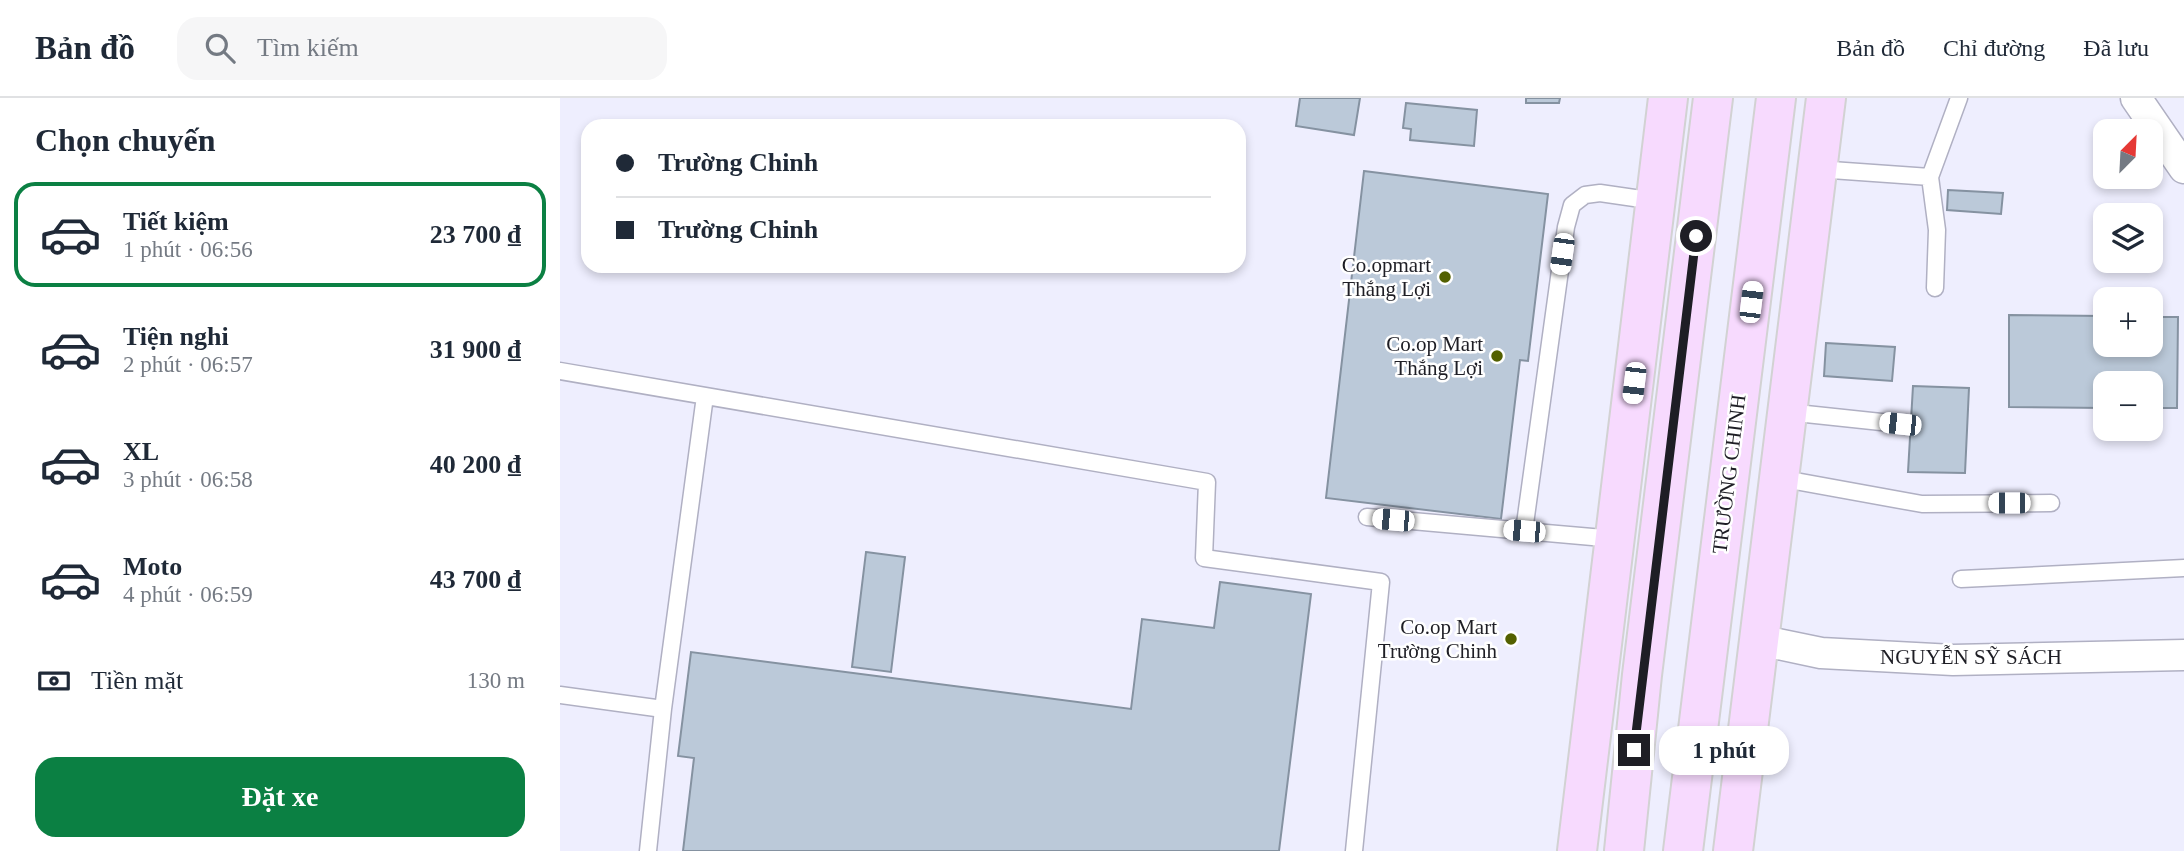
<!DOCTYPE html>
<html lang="vi">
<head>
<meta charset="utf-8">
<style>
	body { margin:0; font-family:"Times New Roman",serif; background:#f6f6f7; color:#1f2937; height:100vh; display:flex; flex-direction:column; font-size:26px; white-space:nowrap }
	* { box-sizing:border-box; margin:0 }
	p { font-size:23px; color:#747a83 }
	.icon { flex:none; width:38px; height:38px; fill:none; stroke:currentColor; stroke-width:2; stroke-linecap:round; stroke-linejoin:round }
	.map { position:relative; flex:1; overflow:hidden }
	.drawer { display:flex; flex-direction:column; background:#fff; width:560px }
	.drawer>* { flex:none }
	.top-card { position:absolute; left:21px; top:21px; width:665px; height:154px; border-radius:21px; box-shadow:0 4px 10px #0003; display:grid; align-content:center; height:154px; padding:0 35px; background:#fff }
	.needle { width:46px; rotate:24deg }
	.buttons { position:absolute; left:1533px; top:21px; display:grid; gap:14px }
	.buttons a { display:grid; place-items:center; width:70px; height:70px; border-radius:14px; background:#fff; box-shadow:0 4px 10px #0003; font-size:35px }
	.end { position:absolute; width:32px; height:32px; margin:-16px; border:9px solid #1e1e25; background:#fff; box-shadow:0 0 0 4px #fff }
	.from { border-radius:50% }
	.bubble { position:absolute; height:49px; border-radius:21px; background:#fff; box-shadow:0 4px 10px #0003; font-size:23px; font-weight:700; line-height:49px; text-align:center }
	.car { position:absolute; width:21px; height:42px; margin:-21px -10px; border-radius:9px; box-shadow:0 0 5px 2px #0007; background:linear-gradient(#fff 24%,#345 0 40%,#fff 0 76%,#345 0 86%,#fff 0) }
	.top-card b { display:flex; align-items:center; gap:24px; height:66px; font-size:26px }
	.top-card b+b { border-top:2px solid #e0e1e3 }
	.top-card i { width:18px; height:18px; background:#1f2937 }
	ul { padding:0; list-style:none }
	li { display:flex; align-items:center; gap:21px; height:105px; margin:0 14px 10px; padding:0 21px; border:4px solid transparent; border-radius:21px }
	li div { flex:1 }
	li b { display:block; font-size:26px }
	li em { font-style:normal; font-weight:700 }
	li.current { border-color:#0b8043 }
	li>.icon { width:63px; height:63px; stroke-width:1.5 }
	h2 { padding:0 35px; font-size:32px; line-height:84px }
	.pay { display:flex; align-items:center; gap:18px; height:77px; padding:0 35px; font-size:26px }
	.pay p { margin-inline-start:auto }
	.action { display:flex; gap:14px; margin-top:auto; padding:14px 35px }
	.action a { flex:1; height:80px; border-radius:21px; background:#0b8043; color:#fff; font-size:28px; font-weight:700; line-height:80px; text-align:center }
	header { display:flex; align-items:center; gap:42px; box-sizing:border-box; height:98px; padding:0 35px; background:#fff; border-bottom:2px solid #e0e1e3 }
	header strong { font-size:33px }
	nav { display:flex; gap:38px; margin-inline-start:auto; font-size:24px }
	.search { width:490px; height:63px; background:#f6f6f7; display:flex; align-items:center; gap:18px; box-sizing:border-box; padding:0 24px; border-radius:21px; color:#747a83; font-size:26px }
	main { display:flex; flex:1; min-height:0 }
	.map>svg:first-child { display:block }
	.building { fill:#bbc9d9; stroke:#8592a1; stroke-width:2 }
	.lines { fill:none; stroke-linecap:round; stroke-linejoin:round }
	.service-casing { stroke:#b0b0c3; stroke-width:19 }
	.minor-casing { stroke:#b0b0c3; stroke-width:33 }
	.primary-casing { stroke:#d2d2d3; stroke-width:42 }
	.service { stroke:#fff; stroke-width:16 }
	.minor { stroke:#fff; stroke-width:30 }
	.primary { stroke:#f7dafe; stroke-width:38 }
	.route { stroke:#1e1e25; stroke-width:9 }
	.poi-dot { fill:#536000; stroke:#fff; stroke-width:2.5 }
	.labels { text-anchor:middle; stroke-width:5; stroke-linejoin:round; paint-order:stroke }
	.poi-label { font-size:21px; fill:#1e1e25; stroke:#fff; text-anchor:end }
	.street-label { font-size:21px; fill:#1e1e25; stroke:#fff }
</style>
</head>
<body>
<header>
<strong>Bản đồ</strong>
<div class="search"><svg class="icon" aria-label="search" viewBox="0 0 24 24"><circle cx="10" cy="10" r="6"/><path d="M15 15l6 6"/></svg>Tìm kiếm</div>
<nav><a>Bản đồ</a><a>Chỉ đường</a><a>Đã lưu</a></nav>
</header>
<main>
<section class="drawer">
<h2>Chọn chuyến</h2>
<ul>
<li class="current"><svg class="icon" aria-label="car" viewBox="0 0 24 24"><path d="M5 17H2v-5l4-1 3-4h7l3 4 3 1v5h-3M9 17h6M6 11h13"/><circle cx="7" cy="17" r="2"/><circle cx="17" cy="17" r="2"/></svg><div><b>Tiết kiệm</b><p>1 phút · 06:56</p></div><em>23 700 ₫</em></li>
<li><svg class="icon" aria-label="car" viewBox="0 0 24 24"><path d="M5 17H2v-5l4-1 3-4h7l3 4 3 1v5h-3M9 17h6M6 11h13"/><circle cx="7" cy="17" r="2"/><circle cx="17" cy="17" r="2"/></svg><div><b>Tiện nghi</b><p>2 phút · 06:57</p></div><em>31 900 ₫</em></li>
<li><svg class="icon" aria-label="car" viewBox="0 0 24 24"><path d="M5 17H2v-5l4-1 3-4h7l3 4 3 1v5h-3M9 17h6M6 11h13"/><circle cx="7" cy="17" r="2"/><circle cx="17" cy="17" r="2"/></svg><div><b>XL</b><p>3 phút · 06:58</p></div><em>40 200 ₫</em></li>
<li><svg class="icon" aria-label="car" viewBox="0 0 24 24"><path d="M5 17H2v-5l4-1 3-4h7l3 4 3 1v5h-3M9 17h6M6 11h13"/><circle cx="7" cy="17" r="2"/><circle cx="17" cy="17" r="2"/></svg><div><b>Moto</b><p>4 phút · 06:59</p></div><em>43 700 ₫</em></li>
</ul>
<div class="pay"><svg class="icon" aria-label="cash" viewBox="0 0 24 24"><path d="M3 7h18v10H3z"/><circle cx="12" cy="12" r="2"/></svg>Tiền mặt<p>130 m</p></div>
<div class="action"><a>Đặt xe</a></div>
</section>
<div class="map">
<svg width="1624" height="753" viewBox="0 0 1624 753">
	<rect width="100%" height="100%" fill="#eeeefe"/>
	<!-- building -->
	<path class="building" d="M740,0H800L794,37L736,28Z
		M966,0H1000L999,5H966Z
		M846,5L917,12L914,48L850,42L851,31L843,30Z
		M804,73L988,96L968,263L960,262L941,421L766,400Z
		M1388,92L1443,95L1441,116L1387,112Z
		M1449,217L1545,218V247H1591V219H1618L1617,310H1591V285H1545V310L1449,309Z
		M1266,245L1335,249L1332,283L1264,278Z
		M1353,288L1409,290L1405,375L1348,374Z
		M306,454L345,459L331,574L292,569Z
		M660,484L751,496L719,753H123L134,660L118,658L131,554L571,611L582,521L654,530Z"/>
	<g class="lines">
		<!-- service casing -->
		<g class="service-casing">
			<path id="service" d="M1257,71L1370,79
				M1375,190L1377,132L1370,79L1399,0
				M0,273L647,384L644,460L821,484L794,753
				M1227,314L1340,326
				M1219,380L1362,406L1491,405
				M807,419L1055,441
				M964,433L1006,129L1012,107L1025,97L1040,95L1095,103
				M1401,481L1624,470
				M0,597L103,611
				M88,753L103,611L145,298"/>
		</g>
		<!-- minor casing -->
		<g class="minor-casing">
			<path id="minor" d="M1576,0L1624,70
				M1199,542L1261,555L1393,562L1624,557"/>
		</g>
		<!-- primary casing -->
		<g class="primary-casing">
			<path id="primary" d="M1017,753L1108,0
				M1064,753L1082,577L1153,0
				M1123,753L1216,0
				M1173,753L1266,0"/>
		</g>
		<!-- service -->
		<use href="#service" class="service"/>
		<!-- minor -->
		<use href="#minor" class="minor"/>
		<!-- primary -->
		<use href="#primary" class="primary"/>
	</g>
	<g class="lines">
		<!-- route -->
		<path class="route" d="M1074,652L1136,138"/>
	</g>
	<!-- markers -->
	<g class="poi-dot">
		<circle cx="885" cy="179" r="7"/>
		<circle cx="937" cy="258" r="7"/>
		<circle cx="951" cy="541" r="7"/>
	</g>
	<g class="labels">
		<!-- poi labels -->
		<g class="poi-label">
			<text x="871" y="174">Co.opmart<tspan x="871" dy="24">Thắng Lợi</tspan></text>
			<text x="923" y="253">Co.op Mart<tspan x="923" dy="24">Thắng Lợi</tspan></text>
			<text x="937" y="536">Co.op Mart<tspan x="937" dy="24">Trường Chinh</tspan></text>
		</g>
		<!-- street labels -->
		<g class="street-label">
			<text transform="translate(1169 376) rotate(-83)" y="7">TRƯỜNG CHINH</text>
			<text x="1411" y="566">NGUYỄN SỸ SÁCH</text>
		</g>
	</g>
</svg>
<div class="buttons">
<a><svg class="needle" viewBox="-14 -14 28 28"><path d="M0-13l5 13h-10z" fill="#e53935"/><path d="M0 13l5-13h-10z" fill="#747a83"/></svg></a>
<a><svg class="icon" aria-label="layers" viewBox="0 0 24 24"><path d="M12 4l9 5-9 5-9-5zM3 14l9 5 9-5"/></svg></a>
<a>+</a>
<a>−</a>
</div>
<i class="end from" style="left:1136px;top:138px"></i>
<i class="end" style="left:1074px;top:652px"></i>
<div class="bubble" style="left:1099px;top:628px;width:130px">1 phút</div>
<i class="car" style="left:1002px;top:156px;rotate:188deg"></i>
<i class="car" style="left:1191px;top:204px;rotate:7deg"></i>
<i class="car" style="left:1074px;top:285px;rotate:187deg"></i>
<i class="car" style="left:1340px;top:326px;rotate:276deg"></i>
<i class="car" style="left:1449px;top:405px;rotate:270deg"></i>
<i class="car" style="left:833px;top:422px;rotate:275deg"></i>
<i class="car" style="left:964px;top:433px;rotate:275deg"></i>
<div class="top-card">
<b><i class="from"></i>Trường Chinh</b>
<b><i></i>Trường Chinh</b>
</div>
</div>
</main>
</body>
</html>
